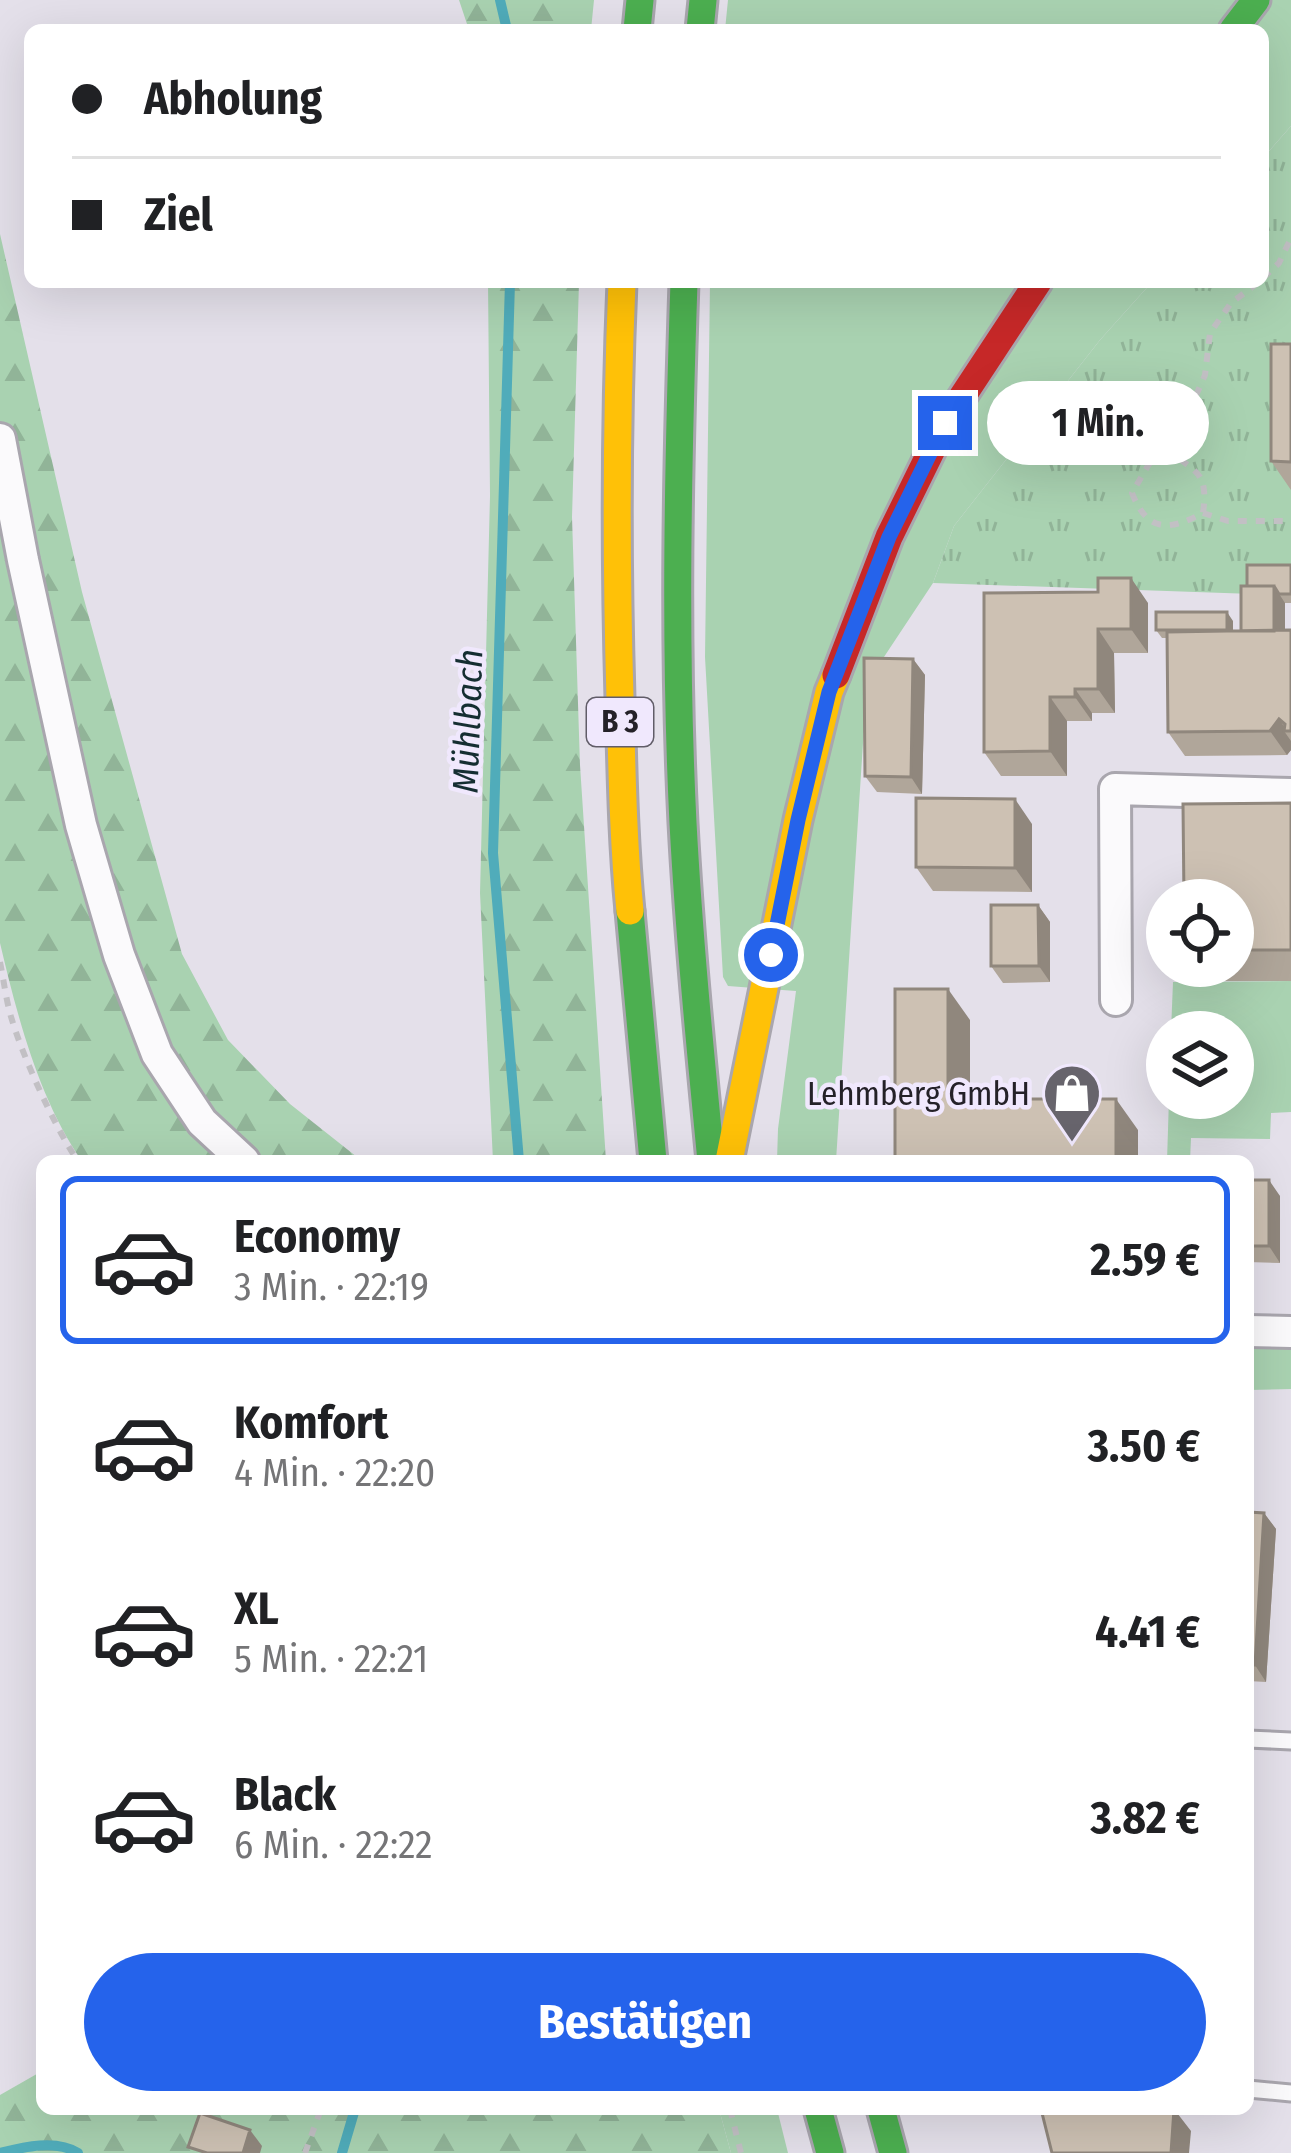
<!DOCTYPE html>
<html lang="de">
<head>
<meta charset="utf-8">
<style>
	body { margin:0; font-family:"Fira Sans Condensed",sans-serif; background:#f6f6f6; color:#202124; height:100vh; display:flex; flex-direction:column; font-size:45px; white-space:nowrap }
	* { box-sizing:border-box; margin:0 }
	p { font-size:39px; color:#757577 }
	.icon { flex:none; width:66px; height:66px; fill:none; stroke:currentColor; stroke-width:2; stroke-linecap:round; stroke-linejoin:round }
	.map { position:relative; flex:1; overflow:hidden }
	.drawer { position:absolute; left:36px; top:1155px; width:1218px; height:960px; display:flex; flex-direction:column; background:#fff; border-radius:18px; box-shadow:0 12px 48px #0002 }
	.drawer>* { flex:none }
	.banner { position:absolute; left:24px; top:24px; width:1245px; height:264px; border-radius:18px; box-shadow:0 12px 48px #0002; display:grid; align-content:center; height:264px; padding:0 48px; background:#fff }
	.tools { position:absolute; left:1146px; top:879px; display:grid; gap:24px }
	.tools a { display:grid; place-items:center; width:108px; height:108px; border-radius:50%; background:#fff; box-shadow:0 12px 48px #0002; font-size:60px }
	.end { position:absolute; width:54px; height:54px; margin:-27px; border:15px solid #2563eb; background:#fff; box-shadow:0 0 0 6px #fff }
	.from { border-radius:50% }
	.bubble { position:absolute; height:84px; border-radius:42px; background:#fff; box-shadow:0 12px 48px #0002; font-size:39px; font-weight:700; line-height:84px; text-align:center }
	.banner b { display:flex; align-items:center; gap:42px; height:114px; font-size:45px }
	.banner b+b { border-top:3px solid #e0e0e0 }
	.banner i { width:30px; height:30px; background:#202124 }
	ul { padding:21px 0 0; list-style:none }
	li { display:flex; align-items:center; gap:36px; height:168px; margin:0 24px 18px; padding:0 24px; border:6px solid transparent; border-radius:18px }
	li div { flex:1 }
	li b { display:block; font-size:45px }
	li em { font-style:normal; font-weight:700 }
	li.active { border-color:#2563eb }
	li>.icon { width:108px; height:108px; stroke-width:1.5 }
	.primary-button { display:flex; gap:24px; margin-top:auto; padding:24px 48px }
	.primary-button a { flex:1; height:138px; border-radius:72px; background:#2563eb; color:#fff; font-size:48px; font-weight:700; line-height:138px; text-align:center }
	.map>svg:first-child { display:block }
	.grass { fill:#a9d2b1 }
	.forest { fill:url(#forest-firs) }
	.park { fill:url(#park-tufts) }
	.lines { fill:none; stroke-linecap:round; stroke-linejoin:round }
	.stream { stroke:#50acba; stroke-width:10 }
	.lane-casing { stroke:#a9a6ae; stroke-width:21 }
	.street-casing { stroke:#a9a6ae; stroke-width:36 }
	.fast-casing { stroke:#a9a6ae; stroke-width:33 }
	.slow-casing { stroke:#a9a6ae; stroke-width:33 }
	.jam-casing { stroke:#a9a6ae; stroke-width:33 }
	.path { stroke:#c2c0c4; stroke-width:6; stroke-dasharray:9 9; stroke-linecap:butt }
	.lane { stroke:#fbfafc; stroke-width:15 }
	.street { stroke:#fbfafc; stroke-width:30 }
	.fast { stroke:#4caf50; stroke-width:27 }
	.slow { stroke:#ffc107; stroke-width:27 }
	.jam { stroke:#c62828; stroke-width:27 }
	.wall { fill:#b0a69a }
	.shaded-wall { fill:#90877d }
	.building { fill:#cdc1b3; stroke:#90877d; stroke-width:3 }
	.route { stroke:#2563eb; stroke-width:15 }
	.labels { text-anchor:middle; stroke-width:9; stroke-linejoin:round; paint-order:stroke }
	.shield { fill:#f0e8fd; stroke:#615d68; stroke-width:3 }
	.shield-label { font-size:30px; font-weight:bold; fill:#242128 }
	.poi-label { font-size:33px; fill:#242128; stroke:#f0e8fd; text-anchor:end }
	.water-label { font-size:36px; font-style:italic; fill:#152e32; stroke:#f0e8fd }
</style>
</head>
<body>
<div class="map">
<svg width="1291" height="2153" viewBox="0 0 1291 2153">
	<defs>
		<pattern id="forest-firs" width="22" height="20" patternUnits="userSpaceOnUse" patternTransform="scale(3)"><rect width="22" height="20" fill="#a9d2b1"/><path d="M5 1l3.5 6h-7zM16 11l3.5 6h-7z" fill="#91b498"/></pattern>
		<pattern id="park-tufts" width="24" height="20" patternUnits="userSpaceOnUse" patternTransform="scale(3)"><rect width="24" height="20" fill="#a9d2b1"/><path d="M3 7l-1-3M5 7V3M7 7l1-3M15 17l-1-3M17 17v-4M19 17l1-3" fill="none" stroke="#91b498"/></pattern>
	</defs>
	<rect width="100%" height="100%" fill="#e4e0ea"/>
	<!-- grass -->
	<path class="grass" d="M728,0H1291V126L1263,158V30H725Z
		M710,282H1152L1100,340L954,526L933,583L878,666L865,712L836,1161H777L778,1129L796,991L728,986L723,977L705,657Z
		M1291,981V1112L1271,1113L1270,1139L1191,1138L1190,1161H1167L1169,1098H1233V1032H1171L1173,982Z
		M1248,1338L1291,1339V1389L1248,1390Z
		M719,2109H777L788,2153H731Z"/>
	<!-- forest -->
	<path class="forest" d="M459,0H594L591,30H469Z
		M0,234L82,592L182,954L228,1040L290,1104L362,1161H82C39,1100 17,1015 0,943Z
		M488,282H579L572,517L580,765L606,1161H493L480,893L490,496Z
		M42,2071V2109H719L731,2153H0V2095Z"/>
	<!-- park -->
	<path class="park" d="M1291,126V573L1253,594L933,583L954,526L1100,340L1152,282H1263V158Z"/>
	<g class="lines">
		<!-- stream -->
		<path class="stream" d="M500,0L507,30
			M510,282L493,853L519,1161
			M0,2153C24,2147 56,2139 78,2153
			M342,2153L355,2109"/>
		<!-- lane casing -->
		<g class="lane-casing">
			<path id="lane" d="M1248,1739L1291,1741
				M1248,2089L1291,2093"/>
		</g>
		<!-- street casing -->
		<g class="street-casing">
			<path id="street" d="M0,439L23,560L81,825L119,955L157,1054L202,1122L244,1161
				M1116,1000L1115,789L1291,794
				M1248,1331L1291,1332"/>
		</g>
		<!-- fast casing -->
		<g class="fast-casing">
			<path id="fast" d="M637,30L640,0
				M700,30L703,0
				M1233,30L1256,0
				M684,282C678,462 674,643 683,823C689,936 700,1048 711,1161
				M630,911L653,1161
				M818,2109L830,2153
				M881,2109L893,2153"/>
		</g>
		<!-- slow casing -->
		<g class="slow-casing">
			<path id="slow" d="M622,282C616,421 616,560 620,698C622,770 623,840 630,911
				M729,1161L798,820L829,692L836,675"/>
		</g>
		<!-- jam casing -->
		<g class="jam-casing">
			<path id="jam" d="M836,675L889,537L945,423L1038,282"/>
		</g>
		<!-- path -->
		<path class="path" d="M1263,278L1279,263L1291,238
			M1166,448C1194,473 1209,469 1203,513C1169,531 1148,533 1132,493L1149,464L1166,448L1190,409L1205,375L1210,333L1231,303L1259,282
			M1203,513L1228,521H1291
			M0,962C4,981 6,1001 12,1020C23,1057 56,1130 78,1161
			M730,2109L741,2153
			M305,2153L321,2109"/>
		<!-- lane -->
		<use href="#lane" class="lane"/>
		<!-- street -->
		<use href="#street" class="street"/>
		<!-- fast -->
		<use href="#fast" class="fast"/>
		<!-- slow -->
		<use href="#slow" class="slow"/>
		<!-- jam -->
		<use href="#jam" class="jam"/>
	</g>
	<!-- wall -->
	<path class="wall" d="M1291,344V490L1271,461Z
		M1291,565V603H1285V630H1291V750L1287,755L1185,756L1168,732L1167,638H1162L1156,630L1233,621V631H1241L1247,586Z
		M1098,592L1148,603V653H1114L1115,713H1092V721H1067V776H1001L984,752Z
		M913,659L925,675L922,794L877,792L865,776Z
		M1291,803V981H1206L1195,966H1233V900Z
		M1032,824V892L933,891L916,867Z
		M1038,905L1050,922V982L1003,983L991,966Z
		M1248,1180L1280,1196V1263L1248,1262Z
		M1248,1512L1264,1513L1276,1529L1266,1682L1248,1681Z"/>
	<!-- shaded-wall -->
	<path class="shaded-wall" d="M1131,578L1148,603V653L1131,629Z
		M1274,586L1285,603V654L1274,637Z
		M1227,612L1233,621V638L1227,630Z
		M1098,629L1114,653L1115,713L1098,689Z
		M913,659L925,675L922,794L911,777Z
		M1075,689L1092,713V721L1075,697Z
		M1050,697L1067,721V776L1050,751Z
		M1279,719L1287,731H1284L1291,741V750L1287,755L1270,731Z
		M1015,799L1032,824V892L1015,868Z
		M1038,905L1050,922V982L1039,966Z
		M948,989L970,1020V1130L948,1099Z
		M1116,1099L1138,1130V1161H1116Z
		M1269,1180L1280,1196V1263L1269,1246Z
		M1264,1513L1276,1529L1266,1682L1255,1665Z
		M1174,2109L1191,2131L1189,2153H1171Z
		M250,2130L262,2146L260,2153H243Z"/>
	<!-- building -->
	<path class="building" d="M1271,344H1291V462L1271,461Z
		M1247,565H1291V594H1279L1274,586H1247Z
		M1098,578H1131V629H1098V689H1075V697H1050V751L984,752V593L1098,592Z
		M1241,586H1274V631H1241Z
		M1156,612H1227V630H1156Z
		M1291,630V731H1284L1285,724L1279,719L1270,731L1168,732L1167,632Z
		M864,658L913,659L911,777L865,776Z
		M916,798L1015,799V868L916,867Z
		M1291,803V950H1233V900H1184L1183,804Z
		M991,905H1038L1039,966H991Z
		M895,989H948V1099H1116V1161H895Z
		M1248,1180H1269V1246H1248Z
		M1248,1512L1264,1513L1255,1665H1248Z
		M1041,2109H1174L1171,2153H1052Z
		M200,2113L250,2130L243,2153H207L188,2147Z"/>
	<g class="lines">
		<!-- route -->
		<path class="route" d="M771,955L798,820L829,692L889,537L945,423"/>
	</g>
	<!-- icons -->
	<defs>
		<g id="shop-pin" transform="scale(3)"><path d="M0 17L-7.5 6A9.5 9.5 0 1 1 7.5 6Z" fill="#67646c" stroke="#f0e8fd"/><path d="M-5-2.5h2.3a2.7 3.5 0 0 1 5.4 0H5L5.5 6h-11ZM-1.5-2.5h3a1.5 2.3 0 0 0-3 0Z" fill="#fff"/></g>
	</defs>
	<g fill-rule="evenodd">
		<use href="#shop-pin" x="1072" y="1093"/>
	</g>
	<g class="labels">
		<!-- shield labels -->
		<rect class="shield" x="587" y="698" width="66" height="48" rx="9"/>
		<g class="shield-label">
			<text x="620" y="732">B 3</text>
		</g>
		<!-- poi labels -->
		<g class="poi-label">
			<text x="1030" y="1105">Lehmberg GmbH</text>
		</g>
		<!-- water labels -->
		<g class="water-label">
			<text transform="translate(467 721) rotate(-88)" y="13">Mühlbach</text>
		</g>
	</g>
</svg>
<div class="tools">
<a><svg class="icon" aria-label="locate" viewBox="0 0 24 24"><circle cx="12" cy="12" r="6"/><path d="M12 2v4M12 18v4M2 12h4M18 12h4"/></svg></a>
<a><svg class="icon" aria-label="layers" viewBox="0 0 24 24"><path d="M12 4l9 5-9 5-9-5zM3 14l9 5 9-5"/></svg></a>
</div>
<i class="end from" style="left:771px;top:955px"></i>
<i class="end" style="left:945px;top:423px"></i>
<div class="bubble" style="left:987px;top:381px;width:222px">1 Min.</div>
<div class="banner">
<b><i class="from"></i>Abholung</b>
<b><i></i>Ziel</b>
</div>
<section class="drawer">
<ul>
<li class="active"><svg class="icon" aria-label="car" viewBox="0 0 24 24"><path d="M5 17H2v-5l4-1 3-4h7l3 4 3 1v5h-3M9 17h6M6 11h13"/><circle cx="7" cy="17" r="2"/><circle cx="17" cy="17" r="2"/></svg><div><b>Economy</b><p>3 Min. · 22:19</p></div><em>2.59 €</em></li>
<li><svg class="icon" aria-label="car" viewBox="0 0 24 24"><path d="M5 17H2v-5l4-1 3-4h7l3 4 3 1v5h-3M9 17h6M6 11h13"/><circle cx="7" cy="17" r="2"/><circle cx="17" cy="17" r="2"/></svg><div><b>Komfort</b><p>4 Min. · 22:20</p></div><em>3.50 €</em></li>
<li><svg class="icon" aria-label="car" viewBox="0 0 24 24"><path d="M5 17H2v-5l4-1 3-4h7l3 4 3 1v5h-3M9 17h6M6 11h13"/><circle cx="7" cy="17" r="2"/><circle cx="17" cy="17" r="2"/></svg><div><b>XL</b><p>5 Min. · 22:21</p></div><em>4.41 €</em></li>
<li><svg class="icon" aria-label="car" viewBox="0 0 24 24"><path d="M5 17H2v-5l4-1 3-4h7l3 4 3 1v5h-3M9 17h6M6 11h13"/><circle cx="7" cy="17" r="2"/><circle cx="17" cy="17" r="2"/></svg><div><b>Black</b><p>6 Min. · 22:22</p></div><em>3.82 €</em></li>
</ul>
<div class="primary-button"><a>Bestätigen</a></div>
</section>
</div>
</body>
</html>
